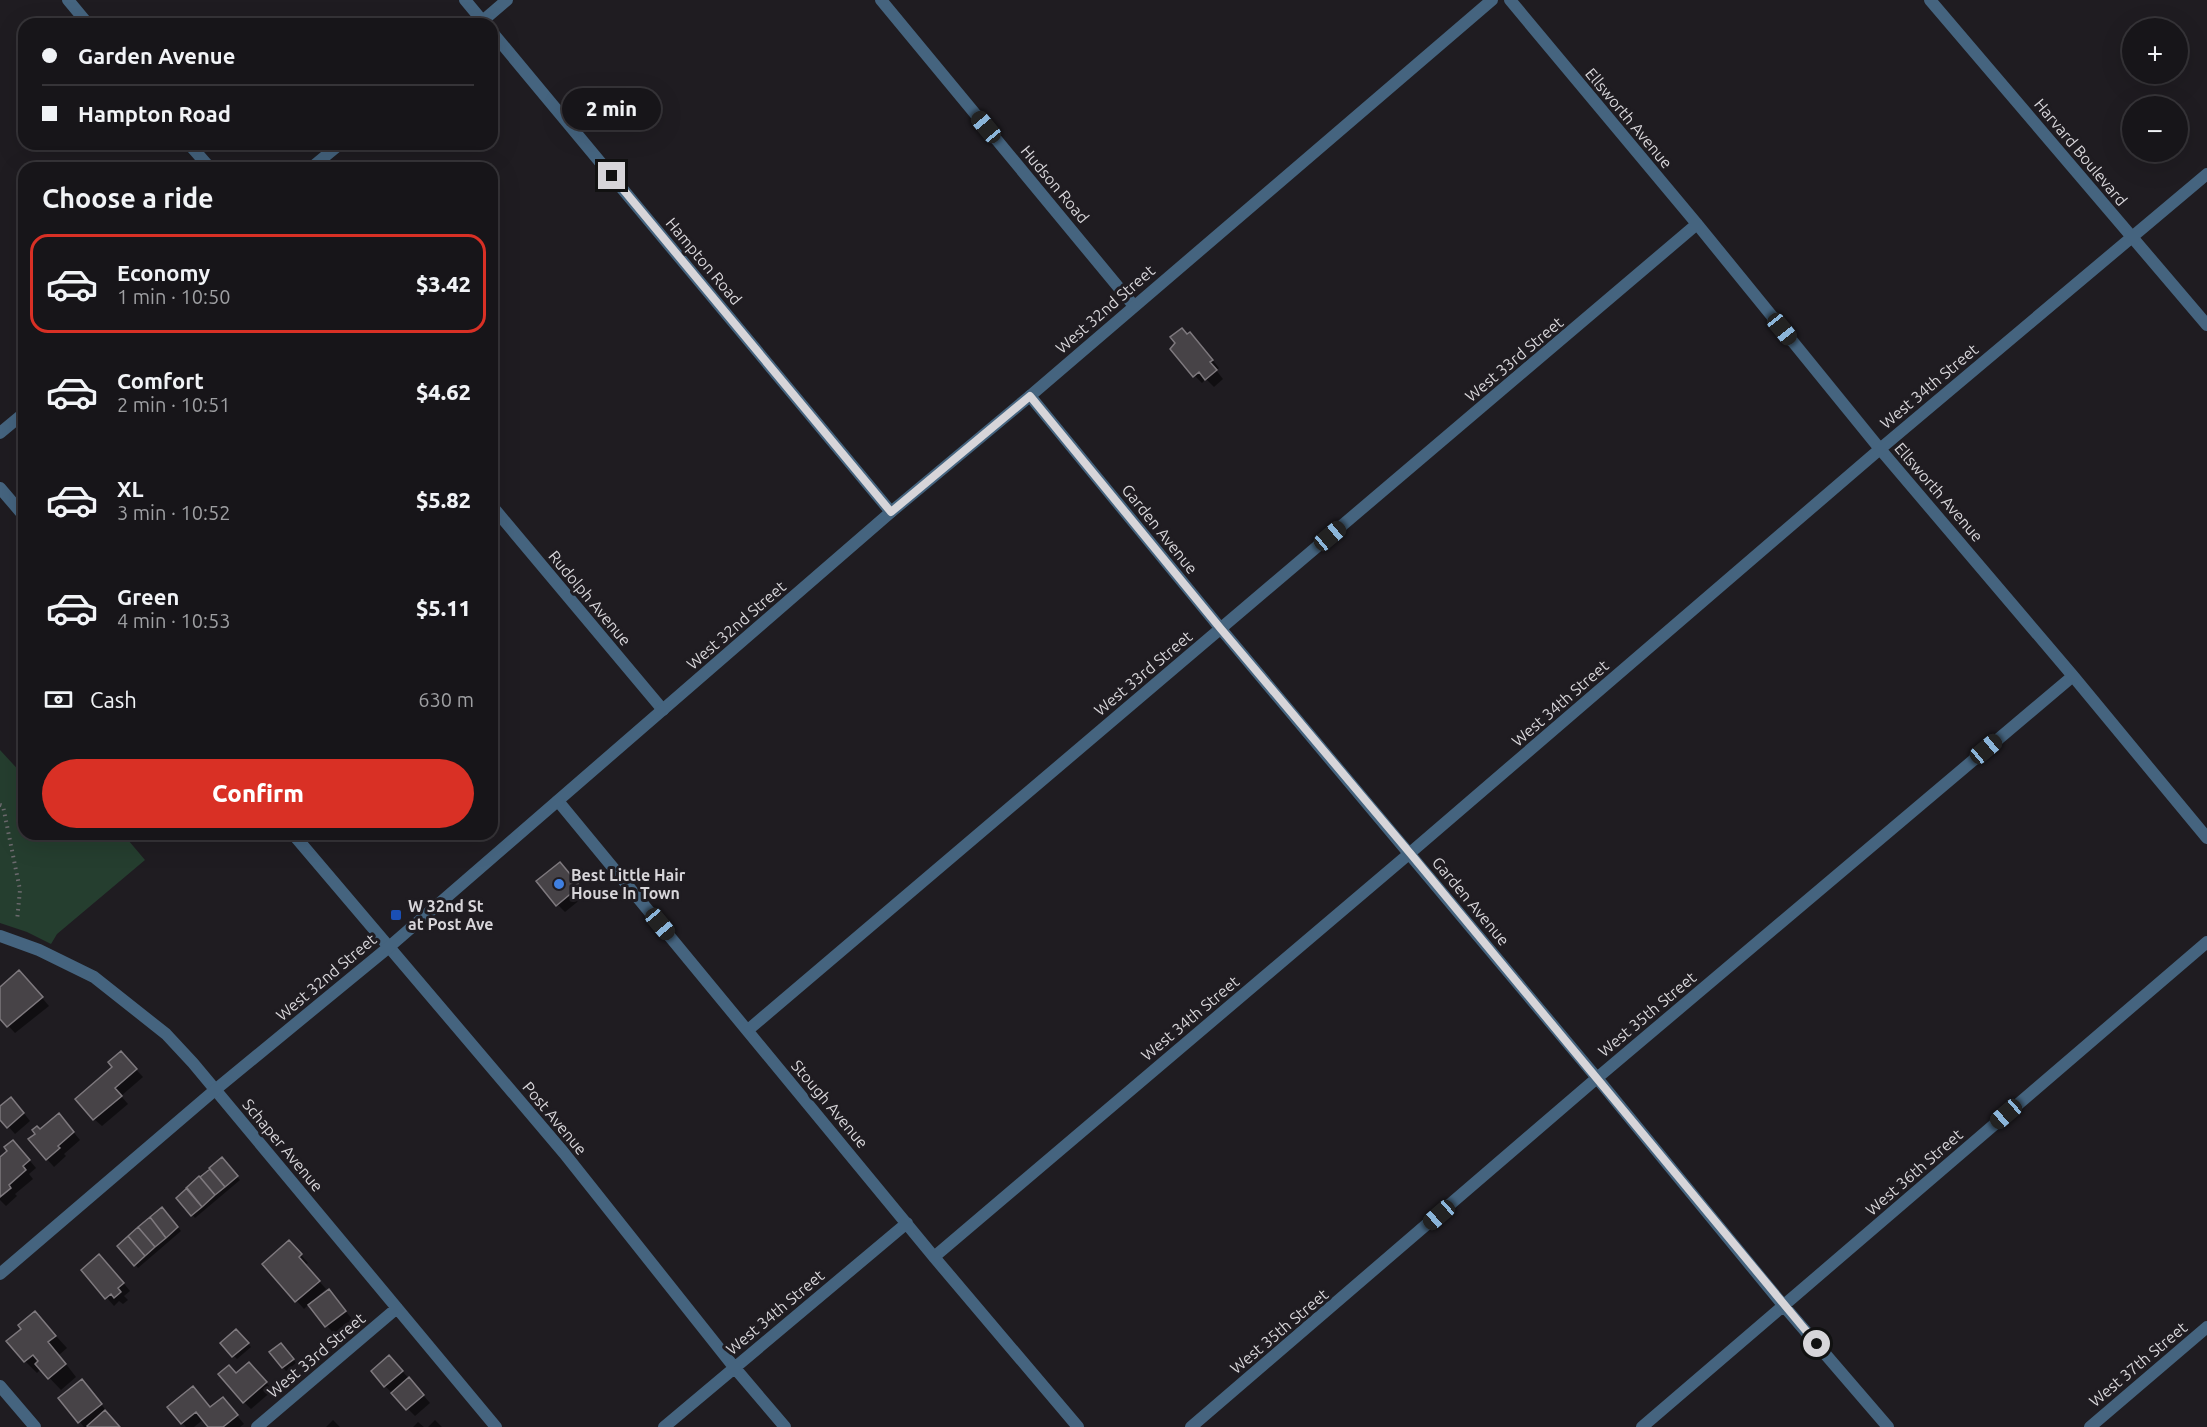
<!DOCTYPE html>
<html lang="en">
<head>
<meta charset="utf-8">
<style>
	body { margin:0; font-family:Ubuntu,sans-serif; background:#201e22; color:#f1f3f6; height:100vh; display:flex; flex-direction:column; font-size:22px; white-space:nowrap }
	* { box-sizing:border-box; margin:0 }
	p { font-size:20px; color:#9e9fa2 }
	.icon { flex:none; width:33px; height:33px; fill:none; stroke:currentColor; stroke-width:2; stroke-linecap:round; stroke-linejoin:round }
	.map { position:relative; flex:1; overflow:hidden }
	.details { position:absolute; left:18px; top:162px; width:480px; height:678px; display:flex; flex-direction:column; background:#171519; border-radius:18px; box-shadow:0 6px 24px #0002,0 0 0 2px #363438 }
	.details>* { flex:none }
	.hud { position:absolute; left:18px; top:18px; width:480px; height:132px; border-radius:18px; box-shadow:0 6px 24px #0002,0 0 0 2px #363438; display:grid; align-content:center; height:132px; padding:0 24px; background:#171519 }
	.fabs { position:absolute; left:2122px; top:18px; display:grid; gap:12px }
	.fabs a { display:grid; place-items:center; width:66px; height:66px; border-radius:50%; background:#171519; box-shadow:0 6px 24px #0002,0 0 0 2px #363438; font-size:30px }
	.end { position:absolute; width:27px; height:27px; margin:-14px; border:8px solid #d7d5d9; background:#111; box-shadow:0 0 0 3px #111 }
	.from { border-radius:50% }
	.bubble { position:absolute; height:42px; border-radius:21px; background:#171519; box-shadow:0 6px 24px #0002,0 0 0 2px #363438; font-size:20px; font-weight:800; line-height:42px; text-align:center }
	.car { position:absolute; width:18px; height:36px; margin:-18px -9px; border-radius:8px; box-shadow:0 0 4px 2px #0007; background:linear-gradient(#222 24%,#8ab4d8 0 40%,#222 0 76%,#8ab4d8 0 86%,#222 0) }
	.hud b { display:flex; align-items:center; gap:21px; height:57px; font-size:22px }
	.hud b+b { border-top:2px solid #363438 }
	.hud i { width:15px; height:15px; background:#f1f3f6 }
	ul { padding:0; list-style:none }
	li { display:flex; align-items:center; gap:18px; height:99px; margin:0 12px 9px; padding:0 12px; border:3px solid transparent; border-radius:18px }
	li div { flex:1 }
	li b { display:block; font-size:22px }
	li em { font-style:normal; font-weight:800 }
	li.selected { border-color:#d93025 }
	li>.icon { width:54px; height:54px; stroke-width:1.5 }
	h2 { padding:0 24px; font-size:27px; line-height:72px }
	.pay { display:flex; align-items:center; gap:15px; height:66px; padding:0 24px; font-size:22px }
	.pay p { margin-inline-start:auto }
	.primary-button { display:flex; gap:12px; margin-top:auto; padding:12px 24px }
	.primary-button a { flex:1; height:69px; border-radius:36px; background:#d93025; color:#fff; font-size:24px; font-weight:800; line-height:69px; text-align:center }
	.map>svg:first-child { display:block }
	.green { fill:#253e2f }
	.shadow { fill:#0007 }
	.building { fill:#474347; stroke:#7e797e; stroke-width:1.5 }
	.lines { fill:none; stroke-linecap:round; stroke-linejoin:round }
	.path { stroke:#6c6a6e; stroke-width:4; stroke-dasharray:1.5 4.5; stroke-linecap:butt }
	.minor { stroke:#45647f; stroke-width:12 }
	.tertiary { stroke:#45647f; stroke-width:12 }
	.route { stroke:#d7d5d9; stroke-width:8 }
	.shop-dot { fill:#3f7fe0; stroke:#1f1c21; stroke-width:2 }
	.transit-dot { fill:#1a4fb4; stroke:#1f1c21; stroke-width:2 }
	.labels { text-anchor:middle; stroke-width:6; stroke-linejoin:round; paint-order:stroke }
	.street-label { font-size:16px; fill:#d7d5d9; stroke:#1f1c21 }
	.poi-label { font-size:16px; font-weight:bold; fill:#d7d5d9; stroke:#1f1c21; text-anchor:start }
</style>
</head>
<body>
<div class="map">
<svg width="2207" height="1427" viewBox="0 0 2207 1427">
	<rect width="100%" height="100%" fill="#1f1c21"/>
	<!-- green -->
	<path class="green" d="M0,750L24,776V834H123L145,860L57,934L51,944L27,932L0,923Z"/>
	<!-- shadow -->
	<path class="shadow" d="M1188,336L1197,341L1219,368L1216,370L1223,379L1214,387L1206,379L1202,383L1195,376Z
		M567,871L587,894L565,912L557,904Z
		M27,980L49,1006L15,1033L0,1017V989Z
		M128,1061L143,1077L121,1096L128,1104L102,1126L94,1119Z
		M19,1107L30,1121L15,1134L0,1117V1109Z
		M66,1123L80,1140L64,1154L66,1156L54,1167L47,1159Z
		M20,1149L36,1168L29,1174L33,1179L15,1194L17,1196L6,1206L0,1200V1159Z
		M221,1159L240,1180L195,1218L178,1198Z
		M165,1212L181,1231L138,1268L119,1246Z
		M296,1249L308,1263L305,1265L326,1289L317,1297L319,1299H336L352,1319L334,1334L309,1304L304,1309L264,1264Z
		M107,1263L130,1291L124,1296L128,1300L123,1304L119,1301L114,1306L83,1270Z
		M46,1325L67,1348L59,1355L76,1377L61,1390L41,1369L37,1373L25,1361L23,1329Z
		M236,1331L251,1347L237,1359L222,1343Z
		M284,1348L296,1363L286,1371L283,1367Z
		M397,1365L430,1403L415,1416L385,1386Z
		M256,1372L273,1390L251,1409L244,1402L237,1375Z
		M89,1389L108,1413L107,1414L119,1427H84L60,1398Z
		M169,1407L211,1409L230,1407L244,1424L240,1427H210L204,1419L194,1427H186Z
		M333,1420L340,1427H326Z
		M435,1420L442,1427H428Z
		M418,1422L424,1427H413Z"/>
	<!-- building -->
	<path class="building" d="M1182,328L1187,334L1190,332L1213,360L1210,362L1217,370L1205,380L1199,372L1193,377L1170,349L1175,343L1170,337Z
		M560,862L580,886L556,906L536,881Z
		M19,970L43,997L7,1027L0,1019V987Z
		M121,1051L137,1069L115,1088L122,1096L93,1120L75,1099L112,1067L108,1062Z
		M11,1097L24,1113L7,1128L0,1120V1106Z
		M59,1113L74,1132L58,1146L60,1148L46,1160L28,1139L35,1134L32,1130L37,1126L40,1129Z
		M13,1140L30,1160L23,1166L26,1170L9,1185L11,1188L0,1197V1157L7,1151L4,1147Z
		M222,1157L238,1176L225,1187L209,1168Z
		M210,1169L225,1187L215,1195L200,1177Z
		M199,1176L215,1195L202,1207L186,1188Z
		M187,1188L202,1207L191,1216L176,1198Z
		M162,1207L178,1227L166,1238L150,1217Z
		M150,1217L166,1238L155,1247L138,1227Z
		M138,1227L155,1247L145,1256L128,1236Z
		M128,1236L145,1256L134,1266L117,1246Z
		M289,1240L302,1254L299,1257L320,1281L295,1302L262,1264Z
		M99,1254L124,1283L118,1288L121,1292L114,1298L111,1294L105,1299L81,1270Z
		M329,1289L346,1311L325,1327L308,1305Z
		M35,1311L56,1336L48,1342L66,1364L48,1379L35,1364L38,1361L33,1355L24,1362L6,1341L21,1329L18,1325Z
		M236,1329L249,1343L232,1357L220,1343Z
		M281,1343L294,1359L282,1368L269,1352Z
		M389,1355L403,1371L384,1387L371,1371Z
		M249,1362L267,1382L243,1403L218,1374L229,1365L236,1373Z
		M409,1377L424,1395L406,1410L391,1393Z
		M82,1379L102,1404L78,1423L58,1398Z
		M193,1386L210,1407L223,1397L238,1415L223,1427H208L196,1412L181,1424L167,1407Z
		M105,1410L120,1427H88L87,1426Z"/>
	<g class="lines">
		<!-- path -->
		<path class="path" d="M0,805L3,806L20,890L17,921"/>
		<!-- minor -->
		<path class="minor" d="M68,0L88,24
			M465,0L485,24
			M881,0L1134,306
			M1510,0L1697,224L1880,449L2073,676L2207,838
			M1930,0L2207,325
			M479,24L507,0
			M492,32L891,512
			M189,144L210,168
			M311,168L340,144
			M1030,396L1221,629L1597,1078L1783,1305L1888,1427
			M0,433L24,413
			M0,488L24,516
			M492,506L663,710
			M558,801L934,1257L1078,1427
			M293,834L564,1153L734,1367L785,1427
			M0,936L39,950L94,977L166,1034L193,1063L496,1427
			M748,1030L1697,224
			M934,1257L1410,853L1880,449L2207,174
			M0,1386L35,1427
			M257,1427L397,1308
			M664,1427L907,1223
			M1191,1427L1597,1078L2073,676
			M1642,1427L2207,942
			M2090,1427L2207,1327"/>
		<!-- tertiary -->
		<path class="tertiary" d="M0,1274L215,1090L389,947L891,512L1030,396L1492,0"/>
	</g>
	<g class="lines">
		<!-- route -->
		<path class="route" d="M612,176L891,512L1030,396L1221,629L1410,853L1817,1344"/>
	</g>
	<!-- markers -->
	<circle class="shop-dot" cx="559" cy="884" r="6"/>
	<rect class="transit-dot" x="390" y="909" width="12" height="12" rx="3"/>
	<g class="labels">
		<!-- street labels -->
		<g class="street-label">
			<text transform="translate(1629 118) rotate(50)" y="6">Ellsworth Avenue</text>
			<text transform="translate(2081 152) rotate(50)" y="6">Harvard Boulevard</text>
			<text transform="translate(1055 184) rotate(50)" y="6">Hudson Road</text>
			<text transform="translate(704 261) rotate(50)" y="6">Hampton Road</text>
			<text transform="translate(1105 309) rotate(-41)" y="6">West 32nd Street</text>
			<text transform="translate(1514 359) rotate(-40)" y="6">West 33rd Street</text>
			<text transform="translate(1929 386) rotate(-40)" y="6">West 34th Street</text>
			<text transform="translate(1939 492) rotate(49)" y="6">Ellsworth Avenue</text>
			<text transform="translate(1160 529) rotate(51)" y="6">Garden Avenue</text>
			<text transform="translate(590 598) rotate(50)" y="6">Rudolph Avenue</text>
			<text transform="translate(736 625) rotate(-41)" y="6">West 32nd Street</text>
			<text transform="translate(1143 673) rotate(-40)" y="6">West 33rd Street</text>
			<text transform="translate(1560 703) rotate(-41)" y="6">West 34th Street</text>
			<text transform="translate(1471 901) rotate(50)" y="6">Garden Avenue</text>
			<text transform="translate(326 977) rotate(-40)" y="6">West 32nd Street</text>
			<text transform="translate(1647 1014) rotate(-40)" y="6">West 35th Street</text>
			<text transform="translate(1190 1018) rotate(-40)" y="6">West 34th Street</text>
			<text transform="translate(830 1104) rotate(50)" y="6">Stough Avenue</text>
			<text transform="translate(555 1118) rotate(50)" y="6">Post Avenue</text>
			<text transform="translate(283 1145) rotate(50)" y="6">Schaper Avenue</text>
			<text transform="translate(1914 1172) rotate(-41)" y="6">West 36th Street</text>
			<text transform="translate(775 1312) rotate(-40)" y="6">West 34th Street</text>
			<text transform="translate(1279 1331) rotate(-40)" y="6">West 35th Street</text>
			<text transform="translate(316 1355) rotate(-40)" y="6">West 33rd Street</text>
			<text transform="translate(2138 1364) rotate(-40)" y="6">West 37th Street</text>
		</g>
		<!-- poi labels -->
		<g class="poi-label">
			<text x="571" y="881">Best Little Hair<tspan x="571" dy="18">House In Town</tspan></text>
			<text x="408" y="912">W 32nd St<tspan x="408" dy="18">at Post Ave</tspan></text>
		</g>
	</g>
</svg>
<div class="fabs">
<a>+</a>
<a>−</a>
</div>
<i class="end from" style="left:1817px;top:1344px"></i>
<i class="end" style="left:612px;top:176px"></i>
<div class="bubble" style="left:562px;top:88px;width:99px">2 min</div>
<i class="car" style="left:986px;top:127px;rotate:320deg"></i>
<i class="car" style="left:1782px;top:329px;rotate:141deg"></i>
<i class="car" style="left:1330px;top:536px;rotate:50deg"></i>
<i class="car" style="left:1986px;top:749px;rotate:50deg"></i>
<i class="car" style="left:660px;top:924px;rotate:140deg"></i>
<i class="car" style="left:2006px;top:1114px;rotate:229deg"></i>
<i class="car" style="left:1439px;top:1215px;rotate:229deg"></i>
<div class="hud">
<b><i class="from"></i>Garden Avenue</b>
<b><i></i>Hampton Road</b>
</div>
<section class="details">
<h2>Choose a ride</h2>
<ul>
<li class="selected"><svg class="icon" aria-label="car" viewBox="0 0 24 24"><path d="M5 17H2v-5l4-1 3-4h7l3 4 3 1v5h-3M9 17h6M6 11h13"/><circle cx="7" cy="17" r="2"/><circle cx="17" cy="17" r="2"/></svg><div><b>Economy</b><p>1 min · 10:50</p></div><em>$3.42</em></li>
<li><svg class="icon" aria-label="car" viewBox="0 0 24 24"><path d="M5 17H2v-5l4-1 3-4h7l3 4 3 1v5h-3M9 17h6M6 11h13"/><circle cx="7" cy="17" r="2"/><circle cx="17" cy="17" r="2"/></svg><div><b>Comfort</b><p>2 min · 10:51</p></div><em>$4.62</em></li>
<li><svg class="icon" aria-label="car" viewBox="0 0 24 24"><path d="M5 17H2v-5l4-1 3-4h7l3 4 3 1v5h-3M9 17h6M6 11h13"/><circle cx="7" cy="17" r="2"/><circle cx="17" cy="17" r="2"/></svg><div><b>XL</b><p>3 min · 10:52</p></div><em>$5.82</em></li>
<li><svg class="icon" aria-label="car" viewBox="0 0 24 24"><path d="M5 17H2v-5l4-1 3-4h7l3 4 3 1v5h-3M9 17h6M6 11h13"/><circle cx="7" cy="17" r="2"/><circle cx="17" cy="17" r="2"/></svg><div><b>Green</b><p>4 min · 10:53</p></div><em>$5.11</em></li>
</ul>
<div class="pay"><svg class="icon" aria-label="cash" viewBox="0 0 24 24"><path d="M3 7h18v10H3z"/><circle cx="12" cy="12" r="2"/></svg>Cash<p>630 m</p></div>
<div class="primary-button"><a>Confirm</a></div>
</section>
</div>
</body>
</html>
